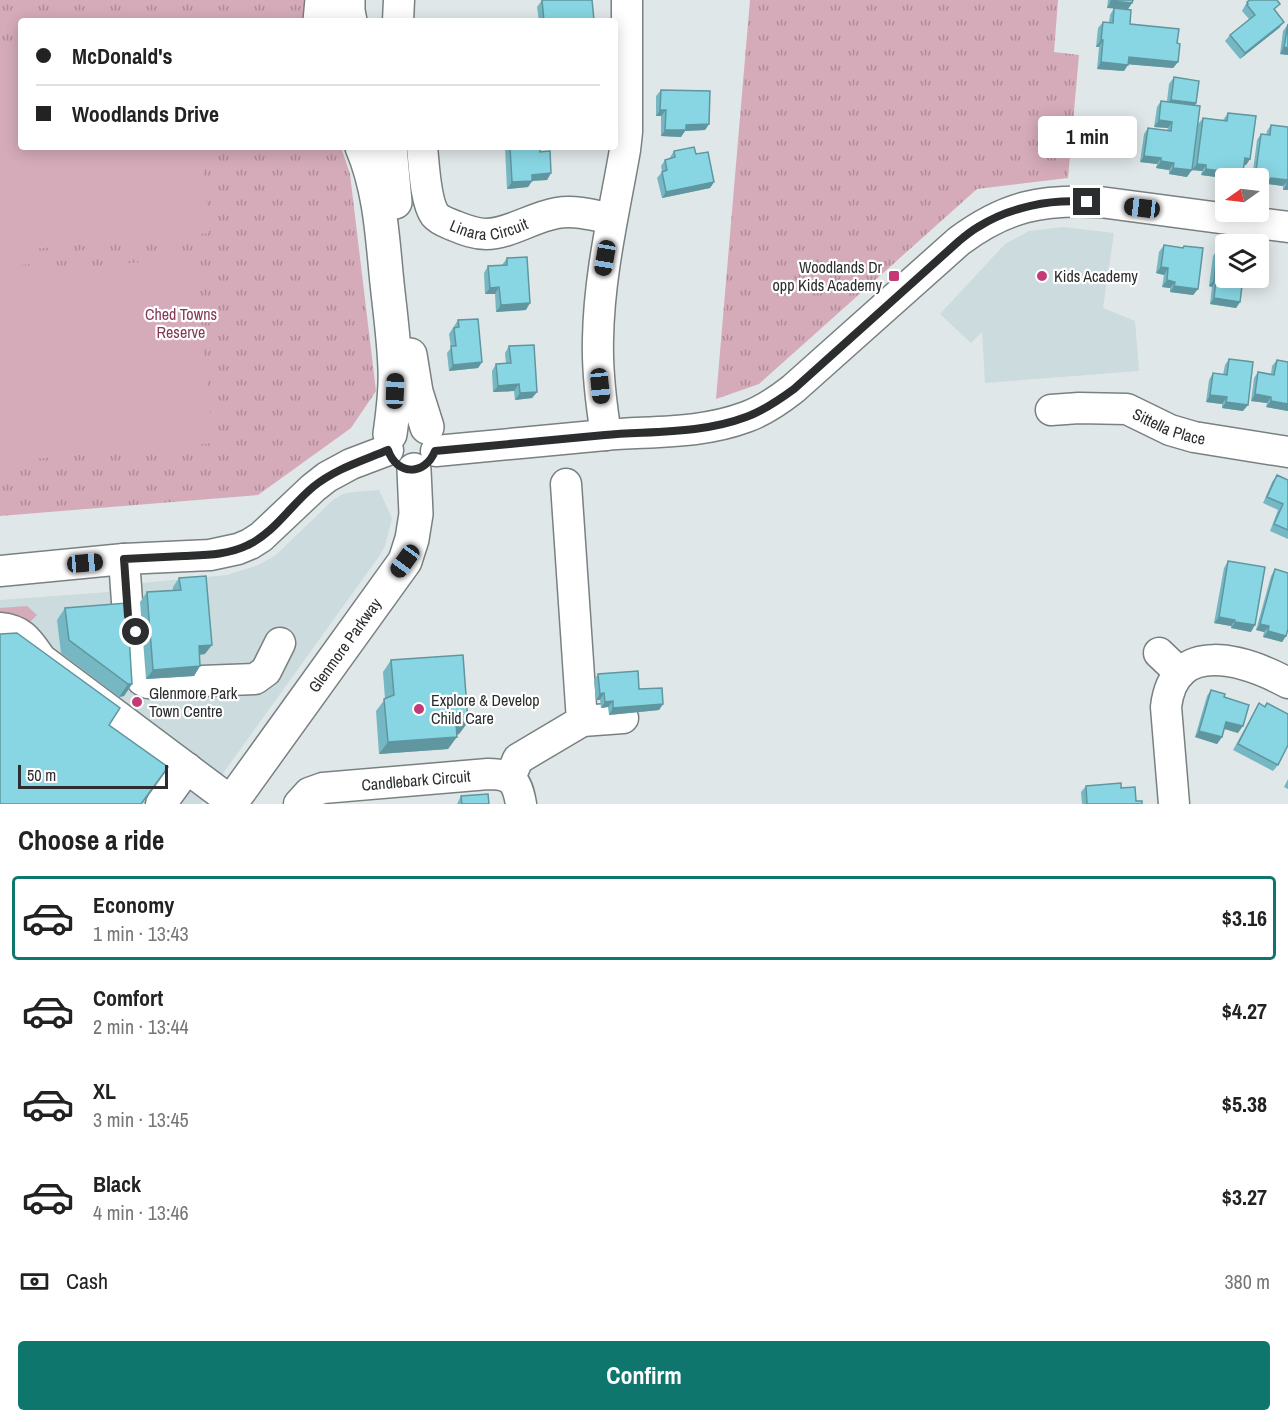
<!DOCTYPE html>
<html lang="en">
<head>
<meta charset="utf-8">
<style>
	body { margin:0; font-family:"Archivo Narrow",sans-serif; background:#f2f2f2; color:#222; height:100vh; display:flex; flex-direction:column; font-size:22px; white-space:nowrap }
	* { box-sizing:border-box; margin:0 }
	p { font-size:20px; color:#767676 }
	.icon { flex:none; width:33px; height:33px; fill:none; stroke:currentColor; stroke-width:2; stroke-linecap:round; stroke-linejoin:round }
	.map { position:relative; height:804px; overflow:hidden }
	.sheet { display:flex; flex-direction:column; background:#fff; flex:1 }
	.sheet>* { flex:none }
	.top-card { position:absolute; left:18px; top:18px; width:600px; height:132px; border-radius:6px; box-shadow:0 3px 15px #0003; display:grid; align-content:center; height:132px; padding:0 18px; background:#fff }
	.needle { width:39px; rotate:256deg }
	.fabs { position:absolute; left:1215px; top:168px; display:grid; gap:12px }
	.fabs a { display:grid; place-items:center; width:54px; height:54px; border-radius:6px; background:#fff; box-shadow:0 3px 15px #0003; font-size:30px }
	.scale { position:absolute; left:18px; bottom:15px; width:150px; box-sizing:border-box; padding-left:6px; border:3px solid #2b2d2e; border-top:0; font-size:16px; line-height:21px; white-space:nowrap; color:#2b2d2e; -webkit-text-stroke:4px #fff; paint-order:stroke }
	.end { position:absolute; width:27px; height:27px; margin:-14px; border:8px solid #2b2d2e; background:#fff; box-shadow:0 0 0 3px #fff }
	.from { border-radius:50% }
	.bubble { position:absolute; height:42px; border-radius:6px; background:#fff; box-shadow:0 3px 15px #0003; font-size:20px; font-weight:700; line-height:42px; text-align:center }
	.car { position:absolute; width:18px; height:36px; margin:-18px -9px; border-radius:8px; box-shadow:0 0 4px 2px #0007; background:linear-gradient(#222 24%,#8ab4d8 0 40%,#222 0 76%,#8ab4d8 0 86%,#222 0) }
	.top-card b { display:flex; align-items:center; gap:21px; height:57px; font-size:22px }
	.top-card b+b { border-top:2px solid #e0e0e0 }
	.top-card i { width:15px; height:15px; background:#222 }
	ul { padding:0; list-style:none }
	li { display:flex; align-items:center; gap:18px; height:84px; margin:0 12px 9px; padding:0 6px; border:3px solid transparent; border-radius:6px }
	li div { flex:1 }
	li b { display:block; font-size:22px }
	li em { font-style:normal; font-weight:700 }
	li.on { border-color:#0f766e }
	li>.icon { width:54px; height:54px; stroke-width:1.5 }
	h2 { padding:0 18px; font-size:27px; line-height:72px }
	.pay { display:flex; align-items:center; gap:15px; height:66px; padding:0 18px; font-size:22px }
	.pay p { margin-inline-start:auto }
	.cta { display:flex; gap:12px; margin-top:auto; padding:12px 18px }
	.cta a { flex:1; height:69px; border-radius:6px; background:#0f766e; color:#fff; font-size:24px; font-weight:700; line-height:69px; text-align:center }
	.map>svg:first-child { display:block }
	.built { fill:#cbdbde }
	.grass { fill:url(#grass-tufts) }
	.garden { fill:#d5abb9 }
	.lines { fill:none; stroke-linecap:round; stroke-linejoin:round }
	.minor-casing { stroke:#798081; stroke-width:33 }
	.major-casing { stroke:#798081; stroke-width:36 }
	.minor { stroke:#fff; stroke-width:30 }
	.major { stroke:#fff; stroke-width:33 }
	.wall { fill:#75b8c3 }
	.shaded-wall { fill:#5f969f }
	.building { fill:#88d6e3; stroke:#5f969f; stroke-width:1.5 }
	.route { stroke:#2b2d2e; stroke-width:8 }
	.poi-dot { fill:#c33a77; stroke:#fff; stroke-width:2 }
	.labels { text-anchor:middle; stroke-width:4.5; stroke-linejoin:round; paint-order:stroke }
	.street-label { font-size:16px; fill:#2b2d2e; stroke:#fff }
	.poi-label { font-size:16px; fill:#2b2d2e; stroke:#fff; text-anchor:start }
	.park-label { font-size:16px; fill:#853957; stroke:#fff }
</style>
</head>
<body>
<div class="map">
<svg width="1288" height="804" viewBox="0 0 1288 804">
	<defs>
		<pattern id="grass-tufts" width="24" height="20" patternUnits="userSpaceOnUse" patternTransform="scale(1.5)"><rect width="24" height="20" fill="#d5abb9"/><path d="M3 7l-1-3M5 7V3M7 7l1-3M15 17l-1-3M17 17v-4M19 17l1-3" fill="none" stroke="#ad8c97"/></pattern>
	</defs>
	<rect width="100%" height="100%" fill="#e0e7e8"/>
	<!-- built -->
	<path class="built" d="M1063,227L1114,233L1103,308L1135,321L1139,371L985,383L982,332L971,343L940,314L1005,244L1029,231Z
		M379,490L392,518L385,546L380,555L201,804H0V600L109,592V586L227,575L258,565L276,555L333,500L343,494L353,492Z"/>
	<!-- grass -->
	<path class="grass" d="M0,0H304V21H21V147H341L350,174L376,391L351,428L258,495L0,516Z
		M750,0H1058L1054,52L1079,55L1068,178L977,189L759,384L716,399Z"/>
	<!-- garden -->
	<path class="garden" d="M21,46V147H201L209,233L0,252V48Z
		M85,250L86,258L3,267L2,260Z
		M195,257L213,443L0,462V275Z
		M27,606L37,615L29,623L0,618V608Z"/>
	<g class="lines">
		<!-- minor casing -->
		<g class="minor-casing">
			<g id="minor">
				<path d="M398,21L399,0"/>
				<path id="s1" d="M422,147C424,164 425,201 435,215C440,221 448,223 455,226C465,230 475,234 486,234C509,234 533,217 557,213C575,210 593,215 611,219"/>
				<path id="s2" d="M1051,410L1079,408L1127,409L1170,430L1194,437L1288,452"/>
				<path d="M606,435C601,403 597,371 598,339C599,275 614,213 625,150L627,132V0"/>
				<path d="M436,451C492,446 549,440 605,435C652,431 701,434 746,417C763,411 779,400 793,389L959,241C1006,206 1042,199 1100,202L1288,227"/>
				<path d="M124,559L128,616L136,632L139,675L142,680L148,683L255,679L266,671L280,643"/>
				<path d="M0,571L124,559L210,555L238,549L250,544L261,537L313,488L327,477L351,464L388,450"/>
				<path d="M0,628C23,630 29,642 41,659L232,802"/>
				<path d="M1159,653L1180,673"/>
				<path d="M582,721L623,718"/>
				<path d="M510,778L518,759L582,721L566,484"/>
				<path d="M161,804L187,768"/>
				<path id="s3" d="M299,804L309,793L323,788L488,774C512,774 517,781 521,804"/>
				<path d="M1174,804L1166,707C1174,637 1245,660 1288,683"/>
			</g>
		</g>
		<!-- major casing -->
		<g class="major-casing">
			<g id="major">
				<path d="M348,0V11L350,21"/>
				<path d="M320,21L322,0"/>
				<path d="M362,147C379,187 382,230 386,273C389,305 394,337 395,369C396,391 393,413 390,434"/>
				<path d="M390,147L395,202"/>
				<path d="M410,355L416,392L427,427"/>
				<path id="s4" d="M230,804L405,561L412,539L416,514L414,470"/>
			</g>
		</g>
		<!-- minor -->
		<use href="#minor" class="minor"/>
		<!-- major -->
		<use href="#major" class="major"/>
	</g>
	<!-- wall -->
	<path class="wall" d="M542,0L594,20L539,21L537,7Z
		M1108,0H1133L1132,3L1128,9L1107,8Z
		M1247,2L1276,10L1275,11L1284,22L1279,28L1240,59L1225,41L1230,35L1249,19L1242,11Z
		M1114,8L1130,24L1177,43L1178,62L1173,68L1128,64L1124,71L1097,69L1099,47H1096L1098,28L1103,22H1109L1110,15Z
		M1288,24V55L1280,54L1283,31Z
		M1174,77L1196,103L1195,105L1187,177L1169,174V170L1156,168L1157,164L1140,162L1144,134L1148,128L1167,130L1168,128L1154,127L1157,107L1161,101H1167L1169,84Z
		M661,90L709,124L705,130L685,131L681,137L661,136V116H656V96Z
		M1228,113L1250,159L1246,165H1244L1226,178V184L1215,182L1216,177L1201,175L1202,171L1192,170L1198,124L1203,118L1223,120Z
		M1271,125L1288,127V190H1283V186L1268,184L1266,187L1258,178H1252L1257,140L1261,134L1266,135L1267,131Z
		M505,147H540V152L551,173L547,180L532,181L528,187L507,189Z
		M674,151L696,154L714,182L710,188L662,198L657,178L662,172L661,166L665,160L669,159Z
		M1164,245L1182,248L1184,246L1198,289L1193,295L1170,292V288L1162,287L1164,275L1156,273L1159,252Z
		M1218,249L1240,302L1236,308L1210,304L1212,287L1209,286L1213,256Z
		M507,258L526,310L496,312L495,294H485L484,273L488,266L502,265Z
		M458,320L482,362L478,368L449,371L447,353L451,348L449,334Z
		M509,346L537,392L532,398L515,400L514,391L493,392L492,371L496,364H506L505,353Z
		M1229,359L1243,411L1222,408V404L1206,402L1209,380L1213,373L1223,375L1225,365Z
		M1277,360L1288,362V411L1266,407L1267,403L1251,401L1254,378L1258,372L1271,374L1272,366Z
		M1277,475L1288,480V539L1270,531L1278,510L1263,503L1272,482Z
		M1228,561L1251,632L1231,628V626L1214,623L1224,568Z
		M1275,569L1286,636L1282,642L1263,637L1264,632L1256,630L1271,576Z
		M179,578L205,654L200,655V666L194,676L146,679L140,602L147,592L173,590V587Z
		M65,608L132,684L124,696L119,697L61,653L57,620Z
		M391,660L468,722L459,734L457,735L448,749L379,754L376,711L385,699L383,672Z
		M598,674L639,689L663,704L659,710L609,715L608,707L601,708L600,700H596L594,680Z
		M1211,690L1224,697L1238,733L1224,729L1222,737L1217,744L1195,737L1207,696Z
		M1259,703L1264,706L1267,703L1278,765L1273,771L1233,750L1255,710Z
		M1288,779V789L1284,787Z
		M1086,786L1121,788L1136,801L1142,804H1082L1081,792Z
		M461,796L489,804H457Z"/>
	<!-- shaded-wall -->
	<path class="shaded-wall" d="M1111,1L1132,3L1128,9L1107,8Z
		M1284,22L1279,28L1240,59L1245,53Z
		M1101,40H1103L1099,47H1096Z
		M1284,47L1288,48V55L1280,54Z
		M1129,57L1178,62L1173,68L1124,64Z
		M1101,62L1128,65L1124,71L1097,69Z
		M1171,100L1196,103L1192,110L1166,106Z
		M660,110H666L661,116H656Z
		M1159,120L1172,122L1168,128L1154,127Z
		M709,124L705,130L685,131L681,137L661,136L665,130L686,125Z
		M1144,156L1161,158L1157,164L1140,162Z
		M1245,158L1250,159L1246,165L1240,164Z
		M1161,161L1174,163L1169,170L1156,168Z
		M1197,164L1206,165L1202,171L1192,170Z
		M1173,168L1192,170L1187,177L1169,174Z
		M1206,169L1220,171L1216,177L1201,175Z
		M551,173L547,180L527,181L532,175Z
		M1220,176L1241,178H1226V184L1215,182Z
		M1271,178L1288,180L1283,186L1268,184L1266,187L1258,186V179Z
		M532,181L528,187L507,189L512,182Z
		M714,182L710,188L662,198L666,192Z
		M1287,183H1288V190H1283Z
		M1161,267L1168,268L1164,275L1156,273Z
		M1167,280L1175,282L1170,288L1162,287Z
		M1214,280H1216L1212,287L1209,286Z
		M1174,286L1198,289L1193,295L1170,292Z
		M499,287L495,294H485L490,288Z
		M1214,298L1240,302L1236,308L1210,304Z
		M530,303L526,310L496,312L501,305Z
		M482,362L478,368L449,371L453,365Z
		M519,384L514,391L493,392L498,386Z
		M537,392L532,398L515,400L520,393Z
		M1255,394L1271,397L1267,403L1251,401Z
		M1210,395L1227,397L1222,404L1206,402Z
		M1271,401L1288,404V411L1266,407Z
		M1226,402L1248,405L1243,411L1222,408Z
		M1219,617L1235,620L1231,626L1214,623Z
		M1235,622L1255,625L1251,632L1231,628Z
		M1260,624L1269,626L1264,632L1256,630Z
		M1268,631L1286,636L1282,642L1263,637Z
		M212,645L205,654L193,655L199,646Z
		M200,666L194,676L146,679L153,670Z
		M128,684H132L124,696L119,697Z
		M604,693L600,700H596L600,694Z
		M613,701L608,707L601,708L605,702Z
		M663,704L659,710L609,715L613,708Z
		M468,722L459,734L447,735L456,723Z
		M1226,722L1243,726L1238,733L1222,728Z
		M1199,731L1222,737L1217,744L1195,737Z
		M457,737L448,749L379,754L388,742Z"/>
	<!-- building -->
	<path class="building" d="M542,0H592L594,20L544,21Z
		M1112,0H1133L1132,3L1111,1Z
		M1250,0H1277L1280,4L1274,9L1284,22L1245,53L1230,35L1255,15L1247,5L1248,4L1247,2Z
		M1114,8L1131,10L1130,24L1179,29L1177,43L1180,44L1178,62L1129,57L1128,65L1101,62L1103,40H1101L1103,22L1113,23Z
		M1288,24V48L1284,47Z
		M1174,77L1199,81L1196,103L1171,100Z
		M661,90L710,91L709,124L686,125V130H665L666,110H660Z
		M1161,101L1200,106L1192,170L1173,168L1174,163L1161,161V158L1144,156L1148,128L1171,131L1172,122L1159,120Z
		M1228,113L1256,116L1250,159L1245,158L1242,178L1220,176V171L1206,169V165L1197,164L1203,118L1227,121Z
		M1271,125L1288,127V183H1287L1288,180L1271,178L1270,180L1255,178L1261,134L1270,135Z
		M510,147H540V152L550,151L551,173L532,175V181L512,182Z
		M694,147L696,154L708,152L714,182L666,192L662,172L667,170L665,160L675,157L674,151Z
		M1164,245L1183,248L1184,246L1203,248L1198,289L1174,286L1175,282L1167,280L1168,268L1161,267Z
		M1218,249L1226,250V278H1243L1240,302L1214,298L1216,280H1214Z
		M527,257L530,303L501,305L499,287L490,288L488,266L507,265V258Z
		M478,319L482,362L453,365L451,346H456L454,328L459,327L458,320Z
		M534,345L537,392L520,393L519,384L498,386L496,364L511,363L509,346Z
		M1229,359L1253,362L1248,405L1226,402L1227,397L1210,395L1213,373L1227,375Z
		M1277,360L1288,362V404L1271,401V397L1255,394L1258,372L1274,375Z
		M1277,475L1288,480V530L1274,524L1283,504L1267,497Z
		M1228,561L1265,567L1255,625L1235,622V620L1219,617Z
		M1275,569L1288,573V629L1286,636L1268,631L1269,626L1260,624Z
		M206,576L212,645L199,646L200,666L153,670L147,592L181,590L179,578Z
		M127,603L132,684H128L69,640L65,608Z
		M17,633L120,708L109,725L168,767L141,804H0V634Z
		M463,655L468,722L456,723L457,737L388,742L384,699L394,695L391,660Z
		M638,671L639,689L662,688L663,704L613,708V701L605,702L604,693L600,694L598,674Z
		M1211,690L1225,694L1224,697L1249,705L1243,726L1226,722L1222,737L1199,731Z
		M1259,703L1265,707L1267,703L1288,714V745L1278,765L1238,744Z
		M1121,783V788L1135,787L1136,801H1142V804H1087L1086,786Z
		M488,794L489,804H462L461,796Z"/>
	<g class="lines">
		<!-- route -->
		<path class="route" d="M136,632L128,616L124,559C144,558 164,557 184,556C205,555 228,555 248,545C274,533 291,505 313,487C335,469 362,461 388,450C397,476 425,476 435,451C492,446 548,440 605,435C652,431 701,434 746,417C763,411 779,400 794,389L959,241C965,236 971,231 978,227C1010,207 1050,199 1087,202"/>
	</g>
	<!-- markers -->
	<g class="poi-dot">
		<rect x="888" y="270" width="12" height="12" rx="3"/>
		<circle cx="1042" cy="276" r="6"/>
		<circle cx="137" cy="702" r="6"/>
		<circle cx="419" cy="709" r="6"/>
	</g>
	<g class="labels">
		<!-- street labels -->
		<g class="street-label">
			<text dy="6" stroke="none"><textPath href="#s1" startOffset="128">Linara Circuit</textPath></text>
			<text dy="6" stroke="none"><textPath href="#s2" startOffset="122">Sittella Place</textPath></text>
			<text dy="6" stroke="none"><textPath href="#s4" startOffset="196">Glenmore Parkway</textPath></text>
			<text dy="6" stroke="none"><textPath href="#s3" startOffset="123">Candlebark Circuit</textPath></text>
		</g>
		<!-- poi labels -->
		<g class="poi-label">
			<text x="882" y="273" text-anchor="end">Woodlands Dr<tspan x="882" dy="18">opp Kids Academy</tspan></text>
			<text x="1054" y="282">Kids Academy</text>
			<text x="149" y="699">Glenmore Park<tspan x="149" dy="18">Town Centre</tspan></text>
			<text x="431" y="706">Explore &amp; Develop<tspan x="431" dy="18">Child Care</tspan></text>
		</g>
		<!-- park labels -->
		<g class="park-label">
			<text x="181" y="320">Ched Towns<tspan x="181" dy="18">Reserve</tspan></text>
		</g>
	</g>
</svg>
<div class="fabs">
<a><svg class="needle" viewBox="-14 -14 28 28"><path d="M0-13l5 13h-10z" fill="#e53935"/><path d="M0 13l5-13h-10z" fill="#767676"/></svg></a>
<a><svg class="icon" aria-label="layers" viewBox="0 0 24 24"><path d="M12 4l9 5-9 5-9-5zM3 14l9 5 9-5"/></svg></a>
</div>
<div class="scale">50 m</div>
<i class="end from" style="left:136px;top:632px"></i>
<i class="end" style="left:1087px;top:202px"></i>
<div class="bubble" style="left:1038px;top:116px;width:99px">1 min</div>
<i class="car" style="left:1142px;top:208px;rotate:277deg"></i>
<i class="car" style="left:605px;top:258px;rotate:190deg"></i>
<i class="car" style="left:600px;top:386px;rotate:174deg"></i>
<i class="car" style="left:395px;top:391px;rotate:2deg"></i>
<i class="car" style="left:405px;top:561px;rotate:216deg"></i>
<i class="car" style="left:85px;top:563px;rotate:85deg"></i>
<div class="top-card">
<b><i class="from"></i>McDonald's</b>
<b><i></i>Woodlands Drive</b>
</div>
</div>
<section class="sheet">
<h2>Choose a ride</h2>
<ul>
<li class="on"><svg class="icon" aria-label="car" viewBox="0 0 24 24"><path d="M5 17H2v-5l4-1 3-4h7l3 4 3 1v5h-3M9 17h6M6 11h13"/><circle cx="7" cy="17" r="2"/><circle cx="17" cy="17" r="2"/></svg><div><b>Economy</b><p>1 min · 13:43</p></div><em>$3.16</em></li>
<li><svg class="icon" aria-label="car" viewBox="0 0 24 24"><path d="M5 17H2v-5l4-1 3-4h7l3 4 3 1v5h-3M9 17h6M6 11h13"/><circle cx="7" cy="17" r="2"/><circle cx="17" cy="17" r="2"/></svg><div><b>Comfort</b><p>2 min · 13:44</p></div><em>$4.27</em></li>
<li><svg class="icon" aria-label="car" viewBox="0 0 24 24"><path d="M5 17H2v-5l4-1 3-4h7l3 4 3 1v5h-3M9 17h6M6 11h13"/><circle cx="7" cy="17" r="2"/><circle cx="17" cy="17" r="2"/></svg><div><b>XL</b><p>3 min · 13:45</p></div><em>$5.38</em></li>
<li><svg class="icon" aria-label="car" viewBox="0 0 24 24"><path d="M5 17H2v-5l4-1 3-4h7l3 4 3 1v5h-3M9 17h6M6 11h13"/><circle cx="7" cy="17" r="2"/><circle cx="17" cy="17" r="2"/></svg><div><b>Black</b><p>4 min · 13:46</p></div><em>$3.27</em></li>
</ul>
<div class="pay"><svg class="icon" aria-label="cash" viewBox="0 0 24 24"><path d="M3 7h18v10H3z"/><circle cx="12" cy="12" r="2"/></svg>Cash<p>380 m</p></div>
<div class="cta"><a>Confirm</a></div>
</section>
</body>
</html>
